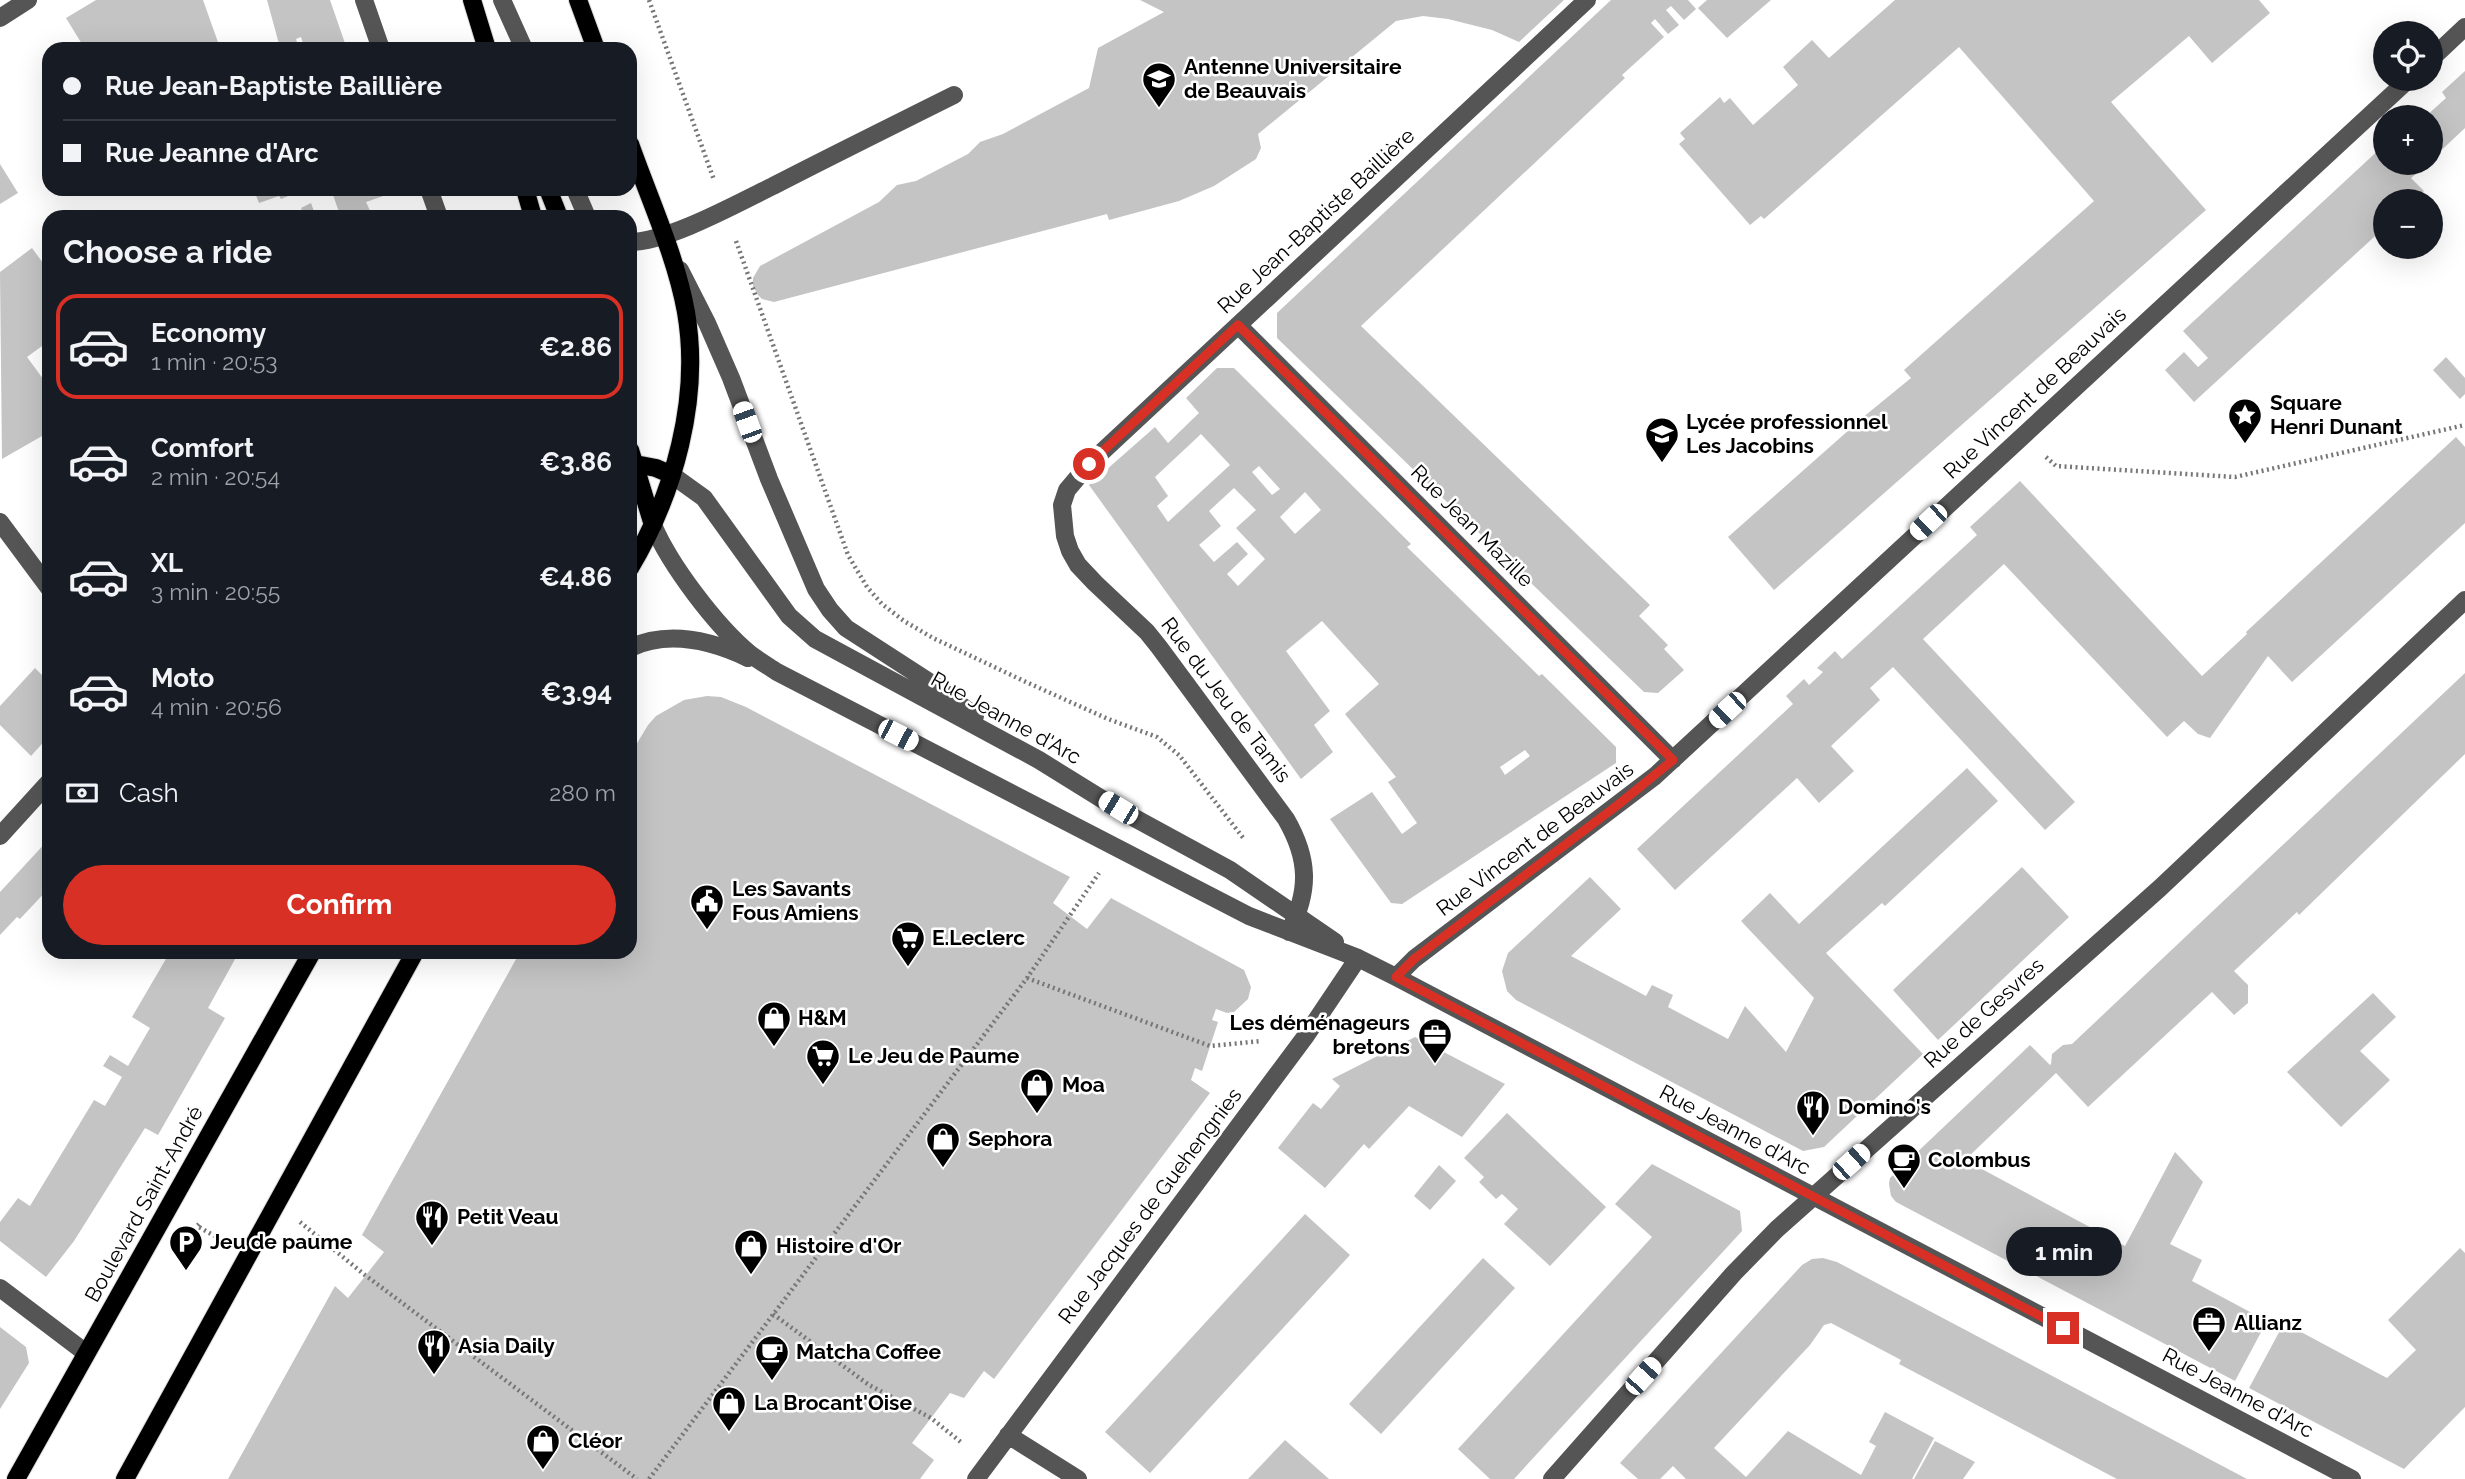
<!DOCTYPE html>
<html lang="en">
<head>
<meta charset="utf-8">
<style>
	body { margin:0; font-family:Raleway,sans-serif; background:#20242c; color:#f1f3f6; height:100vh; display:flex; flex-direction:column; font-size:26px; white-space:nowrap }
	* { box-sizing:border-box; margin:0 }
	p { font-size:23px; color:#9ea1a6 }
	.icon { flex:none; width:38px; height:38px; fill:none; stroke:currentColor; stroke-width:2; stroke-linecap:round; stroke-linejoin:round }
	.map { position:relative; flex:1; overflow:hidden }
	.drawer { position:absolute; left:42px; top:210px; width:595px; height:749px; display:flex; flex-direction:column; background:#171b24; border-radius:21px; box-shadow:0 7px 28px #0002 }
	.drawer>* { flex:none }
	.hud { position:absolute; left:42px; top:42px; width:595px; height:154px; border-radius:21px; box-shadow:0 7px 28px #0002; display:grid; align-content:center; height:154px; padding:0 21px; background:#171b24 }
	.fabs { position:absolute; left:2373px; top:21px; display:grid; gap:14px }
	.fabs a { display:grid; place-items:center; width:70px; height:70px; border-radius:50%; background:#171b24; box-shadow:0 7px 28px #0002; font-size:35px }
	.end { position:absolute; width:32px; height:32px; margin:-16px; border:9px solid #d93025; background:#fff; box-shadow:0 0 0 4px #fff }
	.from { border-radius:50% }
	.bubble { position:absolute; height:49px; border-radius:24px; background:#171b24; box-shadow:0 7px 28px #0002; font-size:23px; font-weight:700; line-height:49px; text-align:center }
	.car { position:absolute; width:21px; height:42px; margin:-21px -10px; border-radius:9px; box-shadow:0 0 5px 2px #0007; background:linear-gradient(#fff 24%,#345 0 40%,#fff 0 76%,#345 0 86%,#fff 0) }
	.hud b { display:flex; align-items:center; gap:24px; height:66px; font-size:26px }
	.hud b+b { border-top:2px solid #363941 }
	.hud i { width:18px; height:18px; background:#f1f3f6 }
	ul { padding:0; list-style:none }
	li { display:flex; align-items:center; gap:21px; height:105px; margin:0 14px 10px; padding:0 7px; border:4px solid transparent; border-radius:21px }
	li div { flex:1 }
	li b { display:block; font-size:26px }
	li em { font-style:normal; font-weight:700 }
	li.current { border-color:#d93025 }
	li>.icon { width:63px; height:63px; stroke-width:1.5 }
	h2 { padding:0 21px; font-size:32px; line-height:84px }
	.pay { display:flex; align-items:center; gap:18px; height:77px; padding:0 21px; font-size:26px }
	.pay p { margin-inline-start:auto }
	.action { display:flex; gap:14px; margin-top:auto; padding:14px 21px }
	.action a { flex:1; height:80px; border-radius:42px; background:#d93025; color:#fff; font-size:28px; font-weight:700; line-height:80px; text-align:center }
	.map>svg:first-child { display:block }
	.building { fill:#c4c4c4; fill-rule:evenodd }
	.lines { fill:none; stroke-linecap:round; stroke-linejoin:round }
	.major-casing { stroke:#dbdbdb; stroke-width:20 }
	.path { stroke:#777; stroke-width:4.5; stroke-dasharray:2 3.5; stroke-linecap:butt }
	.minor { stroke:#555; stroke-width:18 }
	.major { stroke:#000; stroke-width:18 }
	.route { stroke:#d93025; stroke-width:9 }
	.labels { text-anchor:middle; stroke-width:5; stroke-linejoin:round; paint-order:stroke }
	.poi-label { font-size:21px; font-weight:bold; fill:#000; stroke:#fff; text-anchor:start }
	.street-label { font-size:21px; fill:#000; stroke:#fff }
</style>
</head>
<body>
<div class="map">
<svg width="2465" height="1479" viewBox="0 0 2465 1479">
	<rect width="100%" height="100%" fill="#fff"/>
	<!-- building -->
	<path class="building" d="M96,0H203L219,45L212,49H85L66,18Z
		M267,0H330L347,49H305L301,37L296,39L299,49H266L279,44Z
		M1140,0H1564L1519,42L1492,30L1448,19L1423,16L1396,21L1258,134L1261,148L1256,159L1214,186L1179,201L1109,220L1107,214L774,302L762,299L758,295L753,286V278L760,266L879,202L897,185L916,181L968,154L980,142L1003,134L1089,88L1098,48L1164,12Z
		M1611,0H1688L1696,9L1684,20L1671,6L1666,10L1679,25L1668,34L1655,19L1651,23L1664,37L1622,75L1625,78L1361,326L1650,605L1639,616L1668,645L1664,649L1684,670L1658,693L1644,692L1277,338V313Z
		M1707,0H1771L1727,38L1698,8Z
		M1895,0H2259L2270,13L2212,63L2189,36L2111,102L2206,210L1774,590L1728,537L1867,414L1911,378L1904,370L2094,201L1959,47L1764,219L1761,216L1750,225L1679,144L1685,139L1680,133L1720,97L1724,103L1730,98L1753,125L1798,85L1783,67L1812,40L1829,58Z
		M2465,71V128L2431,160V117H2425L2446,98L2442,92Z
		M2383,146L2385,148V163H2428L2411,178L2424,191L2413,201H2385V227L2194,402L2165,370L2184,352L2198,367L2208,358L2183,331Z
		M0,164L18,193L0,204Z
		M263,189H305L281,199L279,196L259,203L255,193Z
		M338,189H394L395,192L366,202L373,217H326L339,212L332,192Z
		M311,203L316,217H305L301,208Z
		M32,248L49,271V341L27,357L49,387V432L2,459L0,272Z
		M2446,357L2465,378V394L2460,399L2433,370Z
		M1217,368H1234L1411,544L1407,547L1539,676L1542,674L1616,747V763L1402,904L1391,903L1330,819L1372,792L1402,834L1417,823L1388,782L1396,777L1345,714L1379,684L1322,621L1286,651L1330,711L1314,725L1333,752L1301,779L1089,485L1155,427L1168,443L1199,413L1186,398ZM1201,434L1230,465L1168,522L1157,506L1168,496L1155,477ZM1259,466L1280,489L1272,495L1252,472ZM1234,488L1256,510L1236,528L1265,559L1238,586L1227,574L1248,554L1237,542L1214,562L1199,545L1221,526L1209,511ZM1305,492L1321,510L1295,534L1280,517ZM1525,750L1530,756L1505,775L1500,767Z
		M2456,437L2465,447V523L2292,682L2268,656L2210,738L2198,734L2184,721L2167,737L2004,564L1923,639L2075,802L2045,830L1893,667L1870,688L1880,700L1831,746L1854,771L1819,803L1797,778L1675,890L1637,849L1793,704L1786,696L1804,679L1809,685L1819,676L1823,672L1817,668L1835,651L1842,659L1977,535L1970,527L2020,481L2202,676L2247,634L2246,632Z
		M35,668L49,682V736L31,756L0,725V706Z
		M2465,673V754L2299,915L2297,912L2234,971L2248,985V1003L2234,1015L2212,992L2088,1107L2056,1073L1965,1160L2125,1246L2175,1152L2203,1182L2170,1244L2202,1260L2192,1281L2267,1321L2235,1381L1896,1202L1891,1196L1889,1184L1890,1178L2030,1045L2050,1065L2051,1064L2052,1054L2063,1045L2072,1044Z
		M707,696L721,697L746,707L1070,877L1053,903L1087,929L1111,898L1244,970L1251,987L1248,999L1234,1012L1227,1013L1216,1009L1212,1020L1218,1022L1202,1071L1195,1068L1191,1080L1210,1093L994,1379L984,1371L964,1398L950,1393L912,1443L934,1460L920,1479H228L335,1286L348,1298L384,1252L362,1235L520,952H630V755L648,725L656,716L684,700Z
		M1967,768L1998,801L1885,906L1882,903L1826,953L1923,1054L1824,1147L1803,1151L1516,1000L1507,991L1502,971L1508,953L1590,877L1621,909L1571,956L1646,996L1652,985L1673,995L1668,1007L1728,1039L1745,1006L1786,1052L1814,998L1741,921L1770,893L1799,924Z
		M49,839V888L20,919L17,917L0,935V892Z
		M2022,867L2069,917L1938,1040L1893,990Z
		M170,952H239L208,1008L225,1018L158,1135L145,1128L74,1241L46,1277L0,1241V1222L18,1198L30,1206L94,1100L105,1106L122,1077L103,1066L110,1055L128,1066L150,1028L132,1017Z
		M2373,993L2396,1017L2360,1051L2390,1080L2341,1127L2287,1072Z
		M1415,1037L1505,1084L1462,1137L1409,1106L1369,1149L1364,1144L1325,1188L1278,1148L1313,1103L1321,1109L1340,1086L1332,1079Z
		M1507,1113L1606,1207L1550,1266L1504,1224L1518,1209L1502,1194L1496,1199L1479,1182L1484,1177L1464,1158Z
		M1652,1164L1740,1211L1742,1231L1514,1479H1490L1458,1449L1652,1237L1615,1204Z
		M1439,1165L1456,1181L1430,1210L1414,1196Z
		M1305,1214L1350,1255L1150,1473L1105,1432Z
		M2460,1248L2465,1253V1407L2404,1469L2249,1388L2284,1323L2387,1378L2416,1350L2388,1320Z
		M1483,1258L1515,1288L1381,1434L1349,1404Z
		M1823,1258L1837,1262L2247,1479H2117L1899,1364L1901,1360L1831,1323L1824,1325L1810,1345L1714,1448L1746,1477L1788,1431L1861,1475L1876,1446L1869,1442L1885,1412L1934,1438L1912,1479H1686L1673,1466L1660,1479H1638L1620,1463L1802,1265L1812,1259Z
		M0,1327L26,1347L29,1363L0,1409Z
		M1285,1440L1329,1479H1248Z
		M1935,1441L1975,1462L1963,1479H1914Z"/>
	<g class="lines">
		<!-- major casing -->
		<g class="major-casing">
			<path id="major" d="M472,0L487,49
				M578,0L596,49
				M630,144C649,198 676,256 686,312C701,399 674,494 630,568
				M525,189L533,217
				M548,189L559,217
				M630,450L653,525
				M630,463L656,468L672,475
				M16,1479L312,952
				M125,1479L415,952"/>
		</g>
		<!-- path -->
		<path class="path" d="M649,0L714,180
			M736,241L848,555L867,587L882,604L904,621L933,638L1026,682L1108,719L1157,737L1179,755L1244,839
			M2046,457L2056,466L2235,477L2465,425
			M1027,978L1210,1046L1262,1041
			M300,1222L365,1275L637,1479
			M199,1224L197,1226L220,1239
			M773,1314L869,1385L931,1418L962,1443
			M649,1479L1027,978L1099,873"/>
		<!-- minor -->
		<path class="minor" d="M364,0L381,49
			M502,0L524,49
			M0,18L28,0
			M2431,59L2465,27
			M429,189L439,217
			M575,189L587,217
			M630,242C668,242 738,203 773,186C833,155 894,125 954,95
			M680,270L707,323L731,378L769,479L816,589L830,610L846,628L934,685L975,716
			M1238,325L1673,760
			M672,475L704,498L789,616L815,639L1039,760L1118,809L1230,870L1335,942
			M0,522L49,588
			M653,525C670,565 716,626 750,654C758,660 768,666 777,672L1249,916L1358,958L1396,977L2352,1479
			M630,648C668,630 712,641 748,658
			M0,836L49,782
			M1289,932C1310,890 1309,859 1286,819L1159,647L1147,632L1095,583L1078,565L1070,551L1065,536L1062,505L1067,490L1089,464L1587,0
			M1396,977L1414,959L1655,776L2409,79
			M0,1288L86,1353
			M1008,1435L1078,1479
			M976,1479L1305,1037L1358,958
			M1552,1479L1734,1273L1777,1229L2160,888L2465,600"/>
		<!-- major -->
		<use href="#major" class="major"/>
	</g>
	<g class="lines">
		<!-- route -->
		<path class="route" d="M1089,464L1238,325L1673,760L1619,804L1414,959L1396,977L2063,1328"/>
	</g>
	<!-- icons -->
	<defs>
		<g id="university-pin" transform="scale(1.75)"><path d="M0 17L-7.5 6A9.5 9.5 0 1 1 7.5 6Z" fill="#000" stroke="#fff"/><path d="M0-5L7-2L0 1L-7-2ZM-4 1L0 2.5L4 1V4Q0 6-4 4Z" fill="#fff"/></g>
		<g id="sight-pin" transform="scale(1.75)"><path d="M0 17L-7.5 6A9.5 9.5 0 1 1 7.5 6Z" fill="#000" stroke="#fff"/><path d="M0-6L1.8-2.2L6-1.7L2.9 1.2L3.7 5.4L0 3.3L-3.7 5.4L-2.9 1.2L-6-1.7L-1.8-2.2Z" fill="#fff"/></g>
		<g id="school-pin" transform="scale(1.75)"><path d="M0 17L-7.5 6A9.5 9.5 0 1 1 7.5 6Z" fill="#000" stroke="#fff"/><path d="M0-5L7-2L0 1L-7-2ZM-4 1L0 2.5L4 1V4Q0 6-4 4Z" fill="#fff"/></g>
		<g id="civic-pin" transform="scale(1.75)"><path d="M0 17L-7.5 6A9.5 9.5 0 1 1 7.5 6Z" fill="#000" stroke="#fff"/><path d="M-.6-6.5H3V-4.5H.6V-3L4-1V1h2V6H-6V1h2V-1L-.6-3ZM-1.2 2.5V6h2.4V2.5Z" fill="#fff"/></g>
		<g id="supermarket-pin" transform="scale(1.75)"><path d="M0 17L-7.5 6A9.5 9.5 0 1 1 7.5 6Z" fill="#000" stroke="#fff"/><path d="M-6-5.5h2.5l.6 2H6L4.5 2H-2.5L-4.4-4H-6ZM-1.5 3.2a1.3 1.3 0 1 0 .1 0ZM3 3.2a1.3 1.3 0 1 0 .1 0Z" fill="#fff"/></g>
		<g id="shop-pin" transform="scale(1.75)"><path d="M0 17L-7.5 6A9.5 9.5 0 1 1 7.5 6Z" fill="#000" stroke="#fff"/><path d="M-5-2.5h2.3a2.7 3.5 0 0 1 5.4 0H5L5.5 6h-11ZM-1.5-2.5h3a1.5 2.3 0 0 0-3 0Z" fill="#fff"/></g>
		<g id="office-pin" transform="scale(1.75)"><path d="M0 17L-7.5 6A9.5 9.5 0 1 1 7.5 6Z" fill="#000" stroke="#fff"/><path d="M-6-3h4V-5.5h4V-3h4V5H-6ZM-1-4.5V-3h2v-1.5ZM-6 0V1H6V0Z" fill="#fff"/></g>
		<g id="restaurant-pin" transform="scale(1.75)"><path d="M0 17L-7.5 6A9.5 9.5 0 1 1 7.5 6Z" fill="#000" stroke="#fff"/><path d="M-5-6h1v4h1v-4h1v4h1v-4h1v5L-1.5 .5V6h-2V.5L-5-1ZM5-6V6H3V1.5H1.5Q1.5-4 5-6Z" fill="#fff"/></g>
		<g id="cafe-pin" transform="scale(1.75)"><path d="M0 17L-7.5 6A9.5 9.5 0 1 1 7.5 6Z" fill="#000" stroke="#fff"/><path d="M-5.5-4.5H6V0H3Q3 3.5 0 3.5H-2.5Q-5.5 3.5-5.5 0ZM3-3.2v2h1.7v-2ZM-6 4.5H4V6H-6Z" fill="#fff"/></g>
		<g id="parking-pin" transform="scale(1.75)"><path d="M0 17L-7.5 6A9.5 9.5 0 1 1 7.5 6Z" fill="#000" stroke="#fff"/><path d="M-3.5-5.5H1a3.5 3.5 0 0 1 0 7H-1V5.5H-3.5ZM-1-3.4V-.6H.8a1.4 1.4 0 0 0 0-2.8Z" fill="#fff"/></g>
	</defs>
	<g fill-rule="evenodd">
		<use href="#university-pin" x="1159" y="79"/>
		<use href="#sight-pin" x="2245" y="415"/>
		<use href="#school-pin" x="1662" y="434"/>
		<use href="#civic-pin" x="707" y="901"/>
		<use href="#supermarket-pin" x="908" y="938"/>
		<use href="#shop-pin" x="774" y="1018"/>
		<use href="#office-pin" x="1435" y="1035"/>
		<use href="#supermarket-pin" x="823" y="1056"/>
		<use href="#shop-pin" x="1037" y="1085"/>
		<use href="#restaurant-pin" x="1813" y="1107"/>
		<use href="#shop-pin" x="943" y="1139"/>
		<use href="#cafe-pin" x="1904" y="1160"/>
		<use href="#restaurant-pin" x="432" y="1217"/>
		<use href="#parking-pin" x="186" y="1242"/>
		<use href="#shop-pin" x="751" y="1246"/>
		<use href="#office-pin" x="2209" y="1323"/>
		<use href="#restaurant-pin" x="434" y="1346"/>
		<use href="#cafe-pin" x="772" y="1352"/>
		<use href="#shop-pin" x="729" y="1403"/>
		<use href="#shop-pin" x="543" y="1441"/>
	</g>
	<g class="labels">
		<!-- poi labels -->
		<g class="poi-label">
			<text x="1184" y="74">Antenne Universitaire<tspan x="1184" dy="24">de Beauvais</tspan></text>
			<text x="2270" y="410">Square<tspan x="2270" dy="24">Henri Dunant</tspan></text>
			<text x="1686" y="429">Lycée professionnel<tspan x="1686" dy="24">Les Jacobins</tspan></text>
			<text x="732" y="896">Les Savants<tspan x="732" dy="24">Fous Amiens</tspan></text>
			<text x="932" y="945">E.Leclerc</text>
			<text x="798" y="1025">H&amp;M</text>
			<text x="1410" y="1030" text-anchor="end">Les déménageurs<tspan x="1410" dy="24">bretons</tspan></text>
			<text x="848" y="1063">Le Jeu de Paume</text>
			<text x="1062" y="1092">Moa</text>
			<text x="1838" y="1114">Domino's</text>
			<text x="968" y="1146">Sephora</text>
			<text x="1928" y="1167">Colombus</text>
			<text x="457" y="1224">Petit Veau</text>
			<text x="210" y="1249">Jeu de paume</text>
			<text x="776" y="1253">Histoire d'Or</text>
			<text x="2234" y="1330">Allianz</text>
			<text x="458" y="1353">Asia Daily</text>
			<text x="796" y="1359">Matcha Coffee</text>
			<text x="754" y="1410">La Brocant'Oise</text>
			<text x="568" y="1448">Cléor</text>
		</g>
		<!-- street labels -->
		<g class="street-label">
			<text transform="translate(1316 221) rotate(-43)" y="7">Rue Jean-Baptiste Baillière</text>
			<text transform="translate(2035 393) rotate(-43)" y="7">Rue Vincent de Beauvais</text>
			<text transform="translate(1472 526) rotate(45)" y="7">Rue Jean Mazille</text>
			<text transform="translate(1226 700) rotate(53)" y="7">Rue du Jeu de Tamis</text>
			<text transform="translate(1006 718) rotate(29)" y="7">Rue Jeanne d'Arc</text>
			<text transform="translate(1535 839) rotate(-37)" y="7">Rue Vincent de Beauvais</text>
			<text transform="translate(1984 1013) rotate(-42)" y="7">Rue de Gesvres</text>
			<text transform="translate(1735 1130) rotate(28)" y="7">Rue Jeanne d'Arc</text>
			<text transform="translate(144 1204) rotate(-61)" y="7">Boulevard Saint-André</text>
			<text transform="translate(1150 1206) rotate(-53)" y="7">Rue Jacques de Guehengnies</text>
			<text transform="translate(2238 1393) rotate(28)" y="7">Rue Jeanne d'Arc</text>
		</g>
	</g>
</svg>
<div class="fabs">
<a><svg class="icon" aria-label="locate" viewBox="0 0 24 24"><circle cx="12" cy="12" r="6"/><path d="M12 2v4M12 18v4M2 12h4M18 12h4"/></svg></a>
<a>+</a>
<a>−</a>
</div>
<i class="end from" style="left:1089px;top:464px"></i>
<i class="end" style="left:2063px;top:1328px"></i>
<div class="bubble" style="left:2006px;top:1227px;width:116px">1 min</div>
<i class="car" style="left:747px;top:422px;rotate:340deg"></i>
<i class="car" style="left:1928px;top:522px;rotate:227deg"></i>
<i class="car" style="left:1727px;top:710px;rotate:227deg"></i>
<i class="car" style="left:898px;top:735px;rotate:117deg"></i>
<i class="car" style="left:1118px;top:808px;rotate:301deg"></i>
<i class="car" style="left:1851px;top:1162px;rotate:48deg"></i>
<i class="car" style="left:1643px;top:1376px;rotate:42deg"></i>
<div class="hud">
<b><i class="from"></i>Rue Jean-Baptiste Baillière</b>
<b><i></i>Rue Jeanne d'Arc</b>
</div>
<section class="drawer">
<h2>Choose a ride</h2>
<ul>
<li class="current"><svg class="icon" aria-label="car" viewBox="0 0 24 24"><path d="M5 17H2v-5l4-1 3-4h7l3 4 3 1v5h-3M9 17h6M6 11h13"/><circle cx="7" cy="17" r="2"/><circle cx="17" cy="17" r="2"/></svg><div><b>Economy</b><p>1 min · 20:53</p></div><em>€2.86</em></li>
<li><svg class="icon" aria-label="car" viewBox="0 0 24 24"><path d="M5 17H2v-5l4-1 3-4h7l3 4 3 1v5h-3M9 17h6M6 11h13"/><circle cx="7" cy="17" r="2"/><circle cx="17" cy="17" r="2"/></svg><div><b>Comfort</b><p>2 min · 20:54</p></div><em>€3.86</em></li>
<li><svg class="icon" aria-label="car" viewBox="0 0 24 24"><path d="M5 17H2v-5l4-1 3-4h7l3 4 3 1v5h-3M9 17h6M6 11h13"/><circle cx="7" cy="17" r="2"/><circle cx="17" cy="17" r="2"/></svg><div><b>XL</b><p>3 min · 20:55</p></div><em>€4.86</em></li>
<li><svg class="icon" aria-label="car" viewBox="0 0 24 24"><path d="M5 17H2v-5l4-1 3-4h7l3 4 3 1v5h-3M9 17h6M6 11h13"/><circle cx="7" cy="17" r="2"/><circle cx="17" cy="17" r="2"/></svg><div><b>Moto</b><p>4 min · 20:56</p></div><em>€3.94</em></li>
</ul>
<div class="pay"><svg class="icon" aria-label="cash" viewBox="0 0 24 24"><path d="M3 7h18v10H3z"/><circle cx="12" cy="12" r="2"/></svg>Cash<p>280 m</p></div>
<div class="action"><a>Confirm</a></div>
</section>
</div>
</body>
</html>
